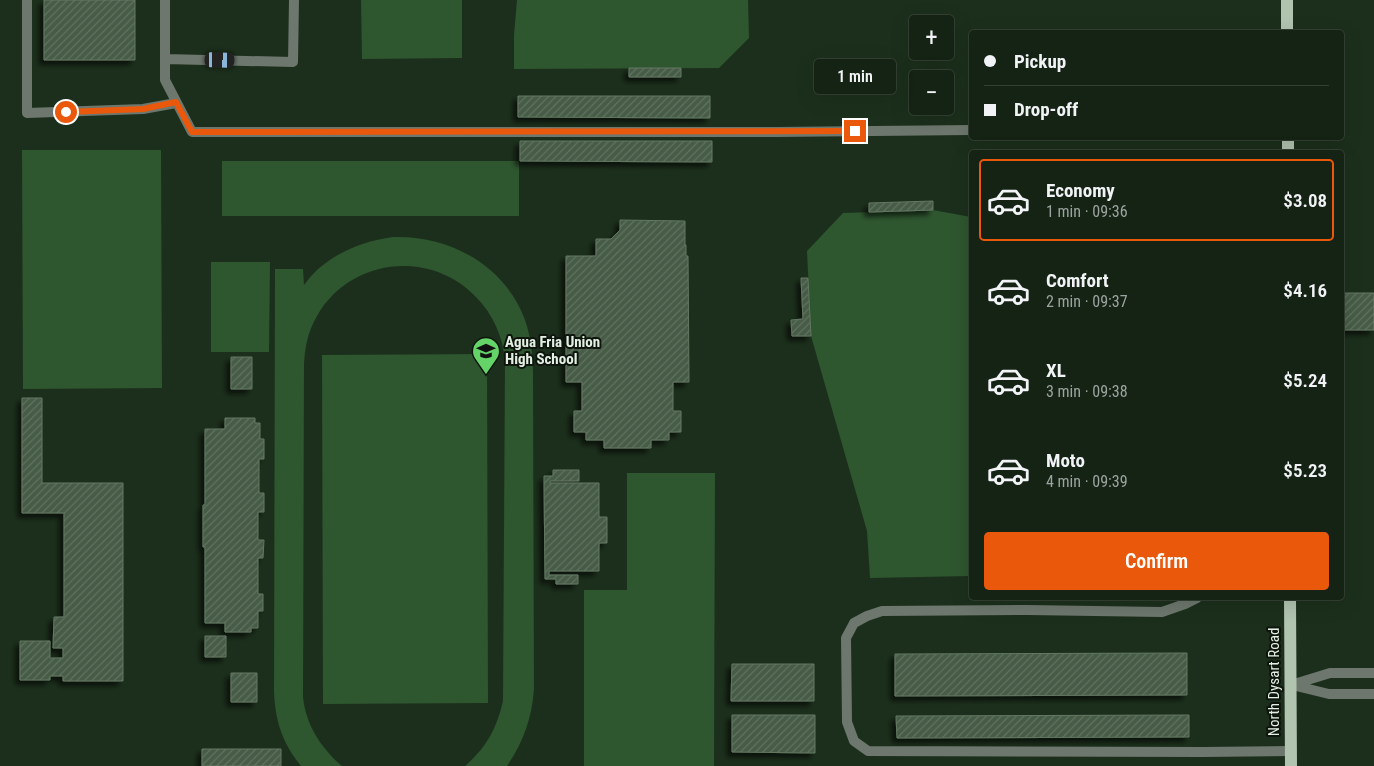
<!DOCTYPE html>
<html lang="en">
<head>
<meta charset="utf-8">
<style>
	body { margin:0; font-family:"Roboto Condensed",sans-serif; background:#222f22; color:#f1f3f6; height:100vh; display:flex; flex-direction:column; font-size:19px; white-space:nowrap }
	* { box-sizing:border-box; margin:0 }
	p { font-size:16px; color:#9da4a0 }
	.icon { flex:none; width:28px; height:28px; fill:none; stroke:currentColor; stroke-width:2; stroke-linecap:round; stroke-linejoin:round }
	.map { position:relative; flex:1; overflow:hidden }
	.panel { position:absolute; left:969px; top:150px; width:375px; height:450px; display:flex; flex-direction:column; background:#152315; border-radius:5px; box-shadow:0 5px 20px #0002,0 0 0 1px #344034 }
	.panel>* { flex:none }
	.banner { position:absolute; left:969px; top:30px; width:375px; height:110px; border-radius:5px; box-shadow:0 5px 20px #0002,0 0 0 1px #344034; display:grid; align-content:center; height:110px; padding:0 15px; background:#152315 }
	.buttons { position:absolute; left:909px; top:15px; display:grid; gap:10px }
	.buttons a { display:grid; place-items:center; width:45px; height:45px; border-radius:5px; background:#152315; box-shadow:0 5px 20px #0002,0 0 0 1px #344034; font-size:25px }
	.end { position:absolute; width:22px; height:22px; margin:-11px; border:6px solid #ea580c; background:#fff; box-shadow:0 0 0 2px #fff }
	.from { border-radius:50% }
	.bubble { position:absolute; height:35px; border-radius:5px; background:#152315; box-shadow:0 5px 20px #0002,0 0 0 1px #344034; font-size:16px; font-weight:600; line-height:35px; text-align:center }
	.car { position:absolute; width:15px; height:30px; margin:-15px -8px; border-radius:6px; box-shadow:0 0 4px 1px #0007; background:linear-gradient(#222 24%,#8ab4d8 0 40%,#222 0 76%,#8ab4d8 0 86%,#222 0) }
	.banner b { display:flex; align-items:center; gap:18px; height:48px; font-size:19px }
	.banner b+b { border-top:1px solid #344034 }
	.banner i { width:12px; height:12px; background:#f1f3f6 }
	ul { padding:9px 0 0; list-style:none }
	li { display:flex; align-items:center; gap:15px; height:82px; margin:0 10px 8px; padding:0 5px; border:2px solid transparent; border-radius:5px }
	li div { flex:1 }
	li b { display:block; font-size:19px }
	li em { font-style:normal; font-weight:600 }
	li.current { border-color:#ea580c }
	li>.icon { width:45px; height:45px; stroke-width:1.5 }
	.button { display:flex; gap:10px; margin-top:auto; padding:10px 15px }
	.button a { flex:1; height:58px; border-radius:5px; background:#ea580c; color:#fff; font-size:20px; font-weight:600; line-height:58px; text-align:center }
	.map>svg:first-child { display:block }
	.green { fill:#2e562f }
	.building { fill:url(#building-hatch); stroke:#637862; filter:url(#shadow) }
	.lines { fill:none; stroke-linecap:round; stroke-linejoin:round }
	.lane { stroke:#6d776d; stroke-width:10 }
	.primary { stroke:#b1c4b0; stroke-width:12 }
	.route { stroke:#ea580c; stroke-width:6 }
	.labels { text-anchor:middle; stroke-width:4; stroke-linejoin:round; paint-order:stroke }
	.poi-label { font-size:15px; font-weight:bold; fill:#e4f0e3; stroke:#0d150c; text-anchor:start }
	.street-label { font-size:15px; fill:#e4f0e3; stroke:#0d150c }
</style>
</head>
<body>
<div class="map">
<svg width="1374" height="766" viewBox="0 0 1374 766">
	<defs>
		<pattern id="building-hatch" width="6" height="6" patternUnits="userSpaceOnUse" patternTransform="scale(1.25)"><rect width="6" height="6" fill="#465b46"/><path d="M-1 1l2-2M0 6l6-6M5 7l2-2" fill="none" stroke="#617361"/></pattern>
		<filter id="shadow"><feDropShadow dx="-4.5" dy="4.5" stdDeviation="2.5" flood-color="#0009"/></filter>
	</defs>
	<rect width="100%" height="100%" fill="#1c2f1c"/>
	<!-- green -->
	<path class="green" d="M361,0H462V58L362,59Z
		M517,0H748L749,38L719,68L514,69V35Z
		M22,150H161L162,388L23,389Z
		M222,161H519V216H222Z
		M933,210L971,217V576L870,578L867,531L811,336L807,251L843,213Z
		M393,237C449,235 505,265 525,320C531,337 533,355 533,373L534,689C532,718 523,743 507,766H465C486,748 497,728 503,701L505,361C503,337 493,314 476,297C430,249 350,258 317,316C308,331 305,347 304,364L303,697C306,725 321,748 342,766H301C282,742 275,721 274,690L275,269H303L304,285C325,256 358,242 393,237Z
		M211,262H270L269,352H211Z
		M487,354L488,703L323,704L322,355Z
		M627,473H715L714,766H584V590H627Z"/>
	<!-- building -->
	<path class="building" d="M44,0H135V60H44Z
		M629,68H681V77H629Z
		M518,96H710V118L518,117Z
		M520,141H712V162L520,161Z
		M933,201V210L869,212V203Z
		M620,220L685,221V245H686V256H688L689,382H673V411H681V432H669V440H651V448H604V440H586V432H574V411H582V382H566V256H596V239H611L620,230Z
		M801,278H808L811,336H792L791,320L803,319Z
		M1344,293H1374V330H1344Z
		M231,357H252V389H231Z
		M22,398H42V483H123V681H63V676H50V680H20V641H50V658H63V648H53L54,617H64V513H22Z
		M225,418H255V423H260V439H264V459H259V493H264V512H258V540H264L263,558H258V594H263V611H258V628H251V632H225V623H205V547H203V505H205V429H225Z
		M553,470H579V481H550V483H599V517H607V543H599V571H549V575H578V584H556V579H545L544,476H553Z
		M205,636H226V657H205Z
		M1187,653V695L895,696V654Z
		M732,664H814V701H731Z
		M231,673H257V702H231Z
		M732,715H815V753L732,752Z
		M1189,715V737L897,738L896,716Z
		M202,749H281V766H202Z"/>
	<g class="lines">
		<!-- lane -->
		<path class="lane" d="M27,0V113L143,109L176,103
			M165,0V80L192,132H777L971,130
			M165,59L293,62L294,0
			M1197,598L1185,604L1162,612L1028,610L882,611L867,616L854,623L846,638L847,722L854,741L868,751L1203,752L1291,751
			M1291,685L1330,673H1374
			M1292,685L1329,694H1374"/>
		<!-- primary -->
		<path class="primary" d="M1287,0V32
			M1288,138V152
			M1290,598L1291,766"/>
	</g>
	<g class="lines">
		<!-- route -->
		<path class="route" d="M66,112L143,109L176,102L192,132L855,131"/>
	</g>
	<!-- icons -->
	<defs>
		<g id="school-pin" transform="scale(1.4375)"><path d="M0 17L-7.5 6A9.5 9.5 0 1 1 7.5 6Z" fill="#64d468" stroke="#0d150c"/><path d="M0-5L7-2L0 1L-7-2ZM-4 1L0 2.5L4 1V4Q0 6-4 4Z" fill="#111"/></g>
	</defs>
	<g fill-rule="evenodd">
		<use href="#school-pin" x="486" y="351"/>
	</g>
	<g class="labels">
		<!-- poi labels -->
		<g class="poi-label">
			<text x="505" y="347">Agua Fria Union<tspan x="505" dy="17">High School</tspan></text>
		</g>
		<!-- street labels -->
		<g class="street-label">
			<text transform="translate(1274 682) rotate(-90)" y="5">North Dysart Road</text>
		</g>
	</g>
</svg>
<div class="buttons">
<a>+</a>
<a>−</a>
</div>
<i class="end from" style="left:66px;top:112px"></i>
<i class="end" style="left:855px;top:131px"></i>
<div class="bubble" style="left:814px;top:59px;width:82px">1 min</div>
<i class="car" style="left:220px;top:60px;rotate:91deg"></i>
<div class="banner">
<b><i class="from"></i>Pickup</b>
<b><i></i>Drop-off</b>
</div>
<section class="panel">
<ul>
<li class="current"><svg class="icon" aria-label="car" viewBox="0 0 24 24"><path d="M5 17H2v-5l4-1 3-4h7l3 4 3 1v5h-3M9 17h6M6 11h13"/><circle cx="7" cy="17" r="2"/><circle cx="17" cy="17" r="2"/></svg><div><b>Economy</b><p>1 min · 09:36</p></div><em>$3.08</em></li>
<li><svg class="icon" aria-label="car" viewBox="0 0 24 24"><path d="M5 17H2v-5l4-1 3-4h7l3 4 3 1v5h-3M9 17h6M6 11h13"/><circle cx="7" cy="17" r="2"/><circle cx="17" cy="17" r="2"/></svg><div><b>Comfort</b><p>2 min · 09:37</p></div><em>$4.16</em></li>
<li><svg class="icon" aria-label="car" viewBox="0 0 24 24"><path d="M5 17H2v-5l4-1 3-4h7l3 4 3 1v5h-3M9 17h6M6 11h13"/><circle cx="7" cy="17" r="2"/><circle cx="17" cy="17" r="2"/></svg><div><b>XL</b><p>3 min · 09:38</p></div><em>$5.24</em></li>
<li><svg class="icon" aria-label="car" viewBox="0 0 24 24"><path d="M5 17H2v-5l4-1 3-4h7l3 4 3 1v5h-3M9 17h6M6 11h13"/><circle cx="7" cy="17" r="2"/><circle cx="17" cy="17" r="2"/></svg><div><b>Moto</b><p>4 min · 09:39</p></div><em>$5.23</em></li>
</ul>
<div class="button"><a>Confirm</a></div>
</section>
</div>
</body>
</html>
